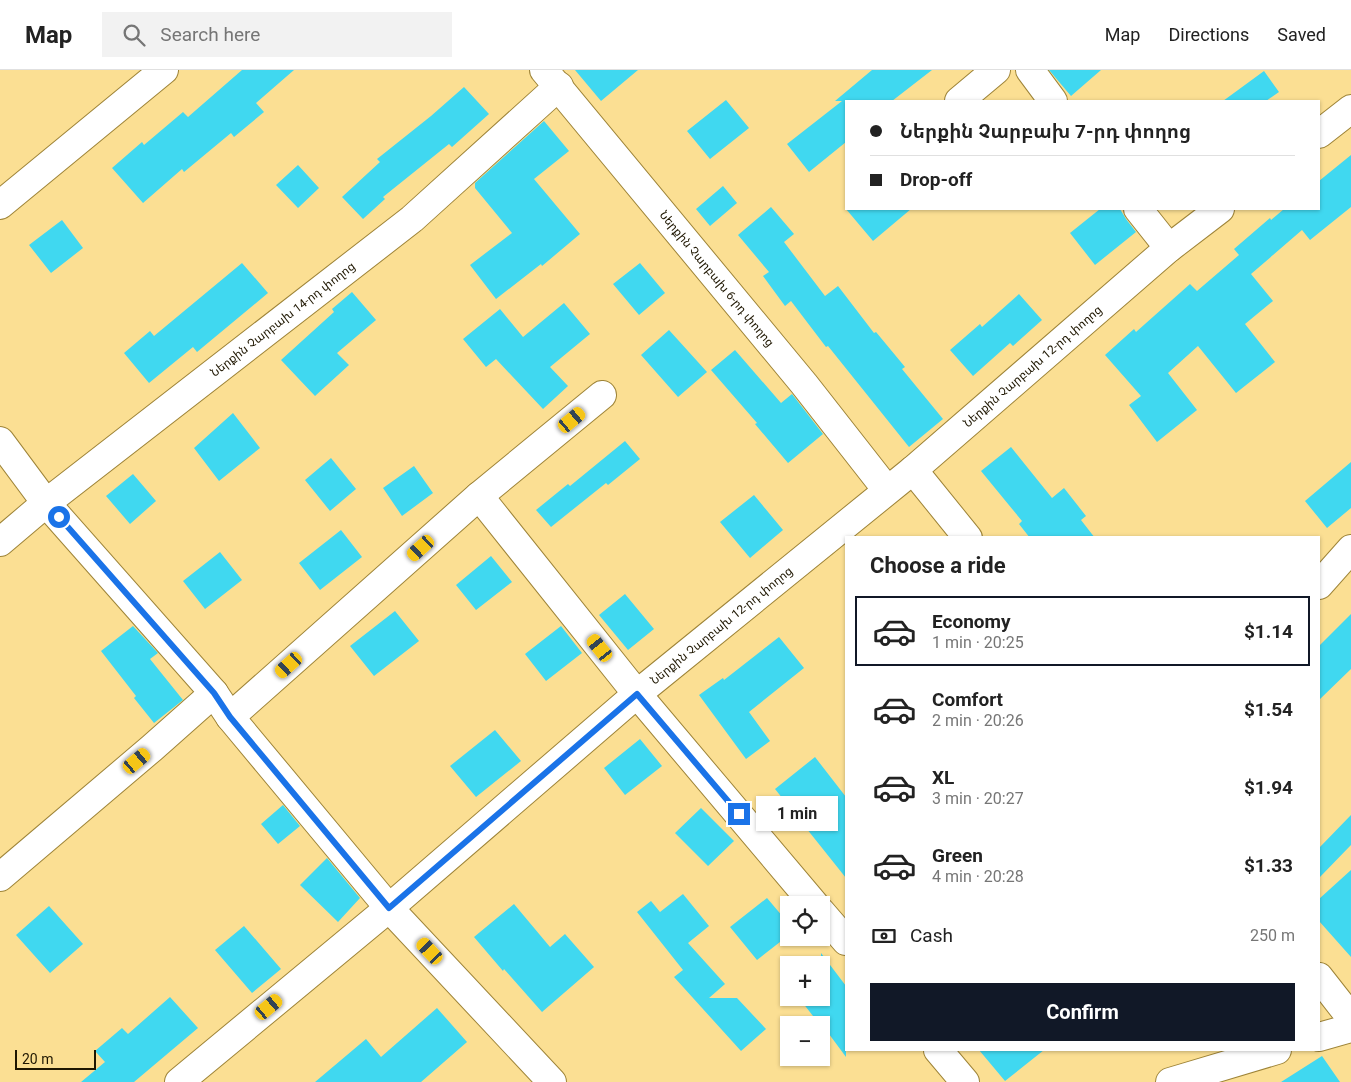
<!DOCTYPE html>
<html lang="en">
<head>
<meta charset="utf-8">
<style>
	body { margin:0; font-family:Roboto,"Noto Sans Armenian",sans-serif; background:#f2f2f2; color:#222; height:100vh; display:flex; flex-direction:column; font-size:19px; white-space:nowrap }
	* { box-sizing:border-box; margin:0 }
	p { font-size:16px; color:#767676 }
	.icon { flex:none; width:28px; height:28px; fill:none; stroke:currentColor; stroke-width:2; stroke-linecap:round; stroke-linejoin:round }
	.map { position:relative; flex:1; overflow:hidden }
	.panel { position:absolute; left:845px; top:466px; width:475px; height:515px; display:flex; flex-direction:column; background:#fff; border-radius:0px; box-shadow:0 1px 4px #0004 }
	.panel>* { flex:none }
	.hud { position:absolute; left:845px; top:30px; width:475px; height:110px; border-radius:0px; box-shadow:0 1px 4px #0004; display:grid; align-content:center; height:110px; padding:0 25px; background:#fff }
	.fabs { position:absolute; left:780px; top:826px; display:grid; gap:10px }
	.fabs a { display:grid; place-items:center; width:50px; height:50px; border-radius:0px; background:#fff; box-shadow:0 1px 4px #0004; font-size:25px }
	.scale { position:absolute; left:15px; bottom:12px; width:81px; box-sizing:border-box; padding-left:5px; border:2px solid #1e1601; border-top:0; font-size:14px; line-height:18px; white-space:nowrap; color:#1e1601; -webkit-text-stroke:4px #fbdf93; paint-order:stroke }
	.end { position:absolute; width:22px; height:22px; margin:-11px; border:6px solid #1a73e8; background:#fff; box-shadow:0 0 0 2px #fff }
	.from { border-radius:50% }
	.bubble { position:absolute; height:35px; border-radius:0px; background:#fff; box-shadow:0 1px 4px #0004; font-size:16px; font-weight:700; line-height:35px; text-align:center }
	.car { position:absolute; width:15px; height:30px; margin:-15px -8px; border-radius:6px; box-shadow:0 0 4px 1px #0007; background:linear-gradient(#f5c518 24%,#345 0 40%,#f5c518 0 76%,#345 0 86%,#f5c518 0) }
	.hud b { display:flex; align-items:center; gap:18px; height:48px; font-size:19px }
	.hud b+b { border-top:1px solid #e0e0e0 }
	.hud i { width:12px; height:12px; background:#222 }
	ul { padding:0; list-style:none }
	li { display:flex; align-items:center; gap:15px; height:70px; margin:0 10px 8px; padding:0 15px; border:2px solid transparent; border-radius:0px }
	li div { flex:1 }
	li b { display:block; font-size:19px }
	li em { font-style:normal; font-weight:700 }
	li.active { border-color:#111827 }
	li>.icon { width:45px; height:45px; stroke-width:1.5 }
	h2 { padding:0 25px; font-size:22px; line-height:60px }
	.pay { display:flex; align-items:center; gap:12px; height:55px; padding:0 25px; font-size:19px }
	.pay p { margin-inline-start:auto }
	.button { display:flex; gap:10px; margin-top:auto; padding:10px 25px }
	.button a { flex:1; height:58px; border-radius:0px; background:#111827; color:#fff; font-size:20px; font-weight:700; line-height:58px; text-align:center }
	header { display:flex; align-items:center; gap:30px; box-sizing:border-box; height:70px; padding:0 25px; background:#fff; border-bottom:1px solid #e0e0e0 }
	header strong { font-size:24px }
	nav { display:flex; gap:28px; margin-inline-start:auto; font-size:18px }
	.search { width:350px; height:45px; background:#f2f2f2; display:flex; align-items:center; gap:12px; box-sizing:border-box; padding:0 18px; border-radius:0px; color:#767676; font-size:19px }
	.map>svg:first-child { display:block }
	.building { fill:#40d8f0 }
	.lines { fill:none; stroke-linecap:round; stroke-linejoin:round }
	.minor-casing { stroke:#9e8438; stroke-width:30 }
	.minor { stroke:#fff; stroke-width:28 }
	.route { stroke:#1a73e8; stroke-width:6 }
	.labels { text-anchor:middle; stroke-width:4; stroke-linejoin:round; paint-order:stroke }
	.street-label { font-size:12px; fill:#1e1601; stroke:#fbdf93 }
</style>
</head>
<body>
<header>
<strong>Map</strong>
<div class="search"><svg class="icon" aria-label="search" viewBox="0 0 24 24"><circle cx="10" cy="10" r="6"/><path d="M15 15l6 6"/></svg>Search here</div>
<nav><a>Map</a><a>Directions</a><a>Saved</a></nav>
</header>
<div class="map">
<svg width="1351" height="1012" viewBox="0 0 1351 1012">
	<rect width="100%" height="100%" fill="#fbdf93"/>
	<!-- building -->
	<path class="building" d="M242,0H294L256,33L264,42L234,67L231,63L184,102L182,99L143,133L112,98L142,72L144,75L183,42L188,47Z
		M575,0H638L601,31Z
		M872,0H932L892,31H846V72L809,102L787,74L842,31H835Z
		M1049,0H1101L1071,26Z
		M1264,1L1279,22L1266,31H1223Z
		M464,17L489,44L452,77L449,74L383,127L385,129L363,149L342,127L380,92L377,89L431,46Z
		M726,30L749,58L710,89L687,61Z
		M544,51L569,81L534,109L580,164L542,196L541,194L496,229L470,195L512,163L475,118V113Z
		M1351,85V137L1310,170L1302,160L1251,204L1273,231L1245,254L1275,292L1236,323L1198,276L1168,303L1197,340L1157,372L1129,335L1141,326L1105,285L1134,259L1136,262L1190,214L1197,221L1239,185L1234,179L1270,148L1271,150L1284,139H1319V111Z
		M298,95L319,118L298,138L276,115Z
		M723,116L737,133L710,156L696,139Z
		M771,137L794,164L784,172L825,226L838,216L874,263L876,262L905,297L902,299L943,349L909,377L828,276L826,277L791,231L785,236L763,206L769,202L738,165Z
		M846,139H911L873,171Z
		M1100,139H1120L1126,149L1136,162L1095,195L1070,163Z
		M62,150L83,178L51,203L29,175Z
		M242,193L268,223L197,282L193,277L149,313L124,283L150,261L154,266Z
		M640,193L665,223L639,245L613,214Z
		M352,222L376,250L337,283L349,295L315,326L281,290L334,242L332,239Z
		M1019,224L1042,250L1013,276L1010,273L973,306L950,280L980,254L982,257Z
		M564,233L590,264L550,297L568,316L543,339L496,289L486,297L463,269L500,239L523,267Z
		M669,260L707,302L678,327L641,285Z
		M735,280L781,333L792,324L823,364L788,393L755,354L757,353L711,300Z
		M233,343L260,378L219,411L194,378Z
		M625,371L640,389L608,415L606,413L551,457L536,440L568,414L570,416Z
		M1011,377L1052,428L1064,418L1086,446L1081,450L1095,468H1030L1019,454L1022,451L981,401Z
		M331,388L356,419L330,441L305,410Z
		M1351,392V438L1327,458L1305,431Z
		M414,396L433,423L402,446L383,418Z
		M133,404L156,431L130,454L106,426Z
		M754,425L783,460L750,488L720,452Z
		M341,460L362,487L320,520L299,493Z
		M220,482L242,510L205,539L183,511Z
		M491,486L512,512L476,540L456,515Z
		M625,524L654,559L628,580L599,545Z
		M395,541L419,571L374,606L350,576Z
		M1351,544V599L1319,630V576Z
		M133,556L158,583L150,589L183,630L154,653L134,628L136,626L101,581Z
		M561,556L582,583L546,611L525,584Z
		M779,567L804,598L749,642L770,671L746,689L699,625L723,608L724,610Z
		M495,660L521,691L476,727L450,696Z
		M640,669L662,696L625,725L604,698Z
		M815,687L846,727V808L775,719Z
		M283,735L300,756L278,774L261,754Z
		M701,738L734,771L708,796L675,763Z
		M1351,745V775L1319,808V778Z
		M327,788L360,828L338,852L300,815Z
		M1351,800V887L1319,851V829Z
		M683,824L709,856L688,873L725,914L709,928H737L766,959L741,981L674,907L683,900L637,842L651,831L660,842Z
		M767,828L789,854V865L757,890L730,857Z
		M514,834L550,877L565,864L594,897L542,942L504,899L503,901L474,867Z
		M49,836L83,874L50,903L16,865Z
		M244,856L281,899L252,923L215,880Z
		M821,883L846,916V987L826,960L824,961L821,957V955H820L799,928H821Z
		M170,927L198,958L134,1012H81L105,992L95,981L122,958L128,964Z
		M437,938L467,972L421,1012H315L366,969L381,987Z
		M979,980H1044L1005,1011Z
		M1322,986L1340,1012H1281Z"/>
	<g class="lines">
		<!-- minor casing -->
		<g class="minor-casing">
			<g id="minor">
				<path id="s1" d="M544,0L804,314L887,420"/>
				<path d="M1030,0L1053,31"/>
				<path d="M959,31L996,0"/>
				<path d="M1319,64L1351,39"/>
				<path d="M0,135L164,0"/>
				<path d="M1138,139L1169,178"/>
				<path d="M0,371L46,433L214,623L230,647L389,838L552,1012"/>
				<path d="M913,400L968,468"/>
				<path d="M479,426L637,624L815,835"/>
				<path id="s2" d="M0,472L46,433L412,149L559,16"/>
				<path d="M1319,515L1351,479"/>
				<path d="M230,647L479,426L602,325"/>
				<path d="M0,807L152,678L214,623"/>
				<path d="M821,842L846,871"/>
				<path d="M1319,907L1351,948"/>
				<path d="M1319,967L1351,958"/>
				<path d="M938,980L965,1012"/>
				<path id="s3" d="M179,1012L389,838L637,624L913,400L1169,178L1220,139"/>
				<path d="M1170,1012L1277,980"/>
			</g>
		</g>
		<!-- minor -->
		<use href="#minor" class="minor"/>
	</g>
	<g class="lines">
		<!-- route -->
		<path class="route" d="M59,447L214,623L230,647L389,838L637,624L739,744"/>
	</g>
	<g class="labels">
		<!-- street labels -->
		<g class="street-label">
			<text dy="4" stroke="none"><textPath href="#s1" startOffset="271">Ներքին Չարբախ 6-րդ փողոց</textPath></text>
			<text dy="4" stroke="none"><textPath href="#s2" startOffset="360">Ներքին Չարբախ 14-րդ փողոց</textPath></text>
			<text dy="4" stroke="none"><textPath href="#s3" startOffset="1114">Ներքին Չարբախ 12-րդ փողոց</textPath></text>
			<text dy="4" stroke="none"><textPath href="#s3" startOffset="709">Ներքին Չարբախ 12-րդ փողոց</textPath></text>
		</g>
	</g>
</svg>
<div class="fabs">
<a><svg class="icon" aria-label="locate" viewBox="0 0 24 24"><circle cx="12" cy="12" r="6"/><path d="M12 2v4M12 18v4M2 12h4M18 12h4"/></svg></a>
<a>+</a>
<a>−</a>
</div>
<div class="scale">20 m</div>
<i class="end from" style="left:59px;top:447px"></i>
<i class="end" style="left:739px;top:744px"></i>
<div class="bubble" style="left:756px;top:726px;width:82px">1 min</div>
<i class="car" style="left:572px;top:350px;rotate:50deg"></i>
<i class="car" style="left:421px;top:478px;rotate:228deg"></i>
<i class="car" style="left:600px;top:578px;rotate:321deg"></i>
<i class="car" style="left:289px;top:595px;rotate:228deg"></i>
<i class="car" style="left:137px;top:691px;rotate:50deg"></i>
<i class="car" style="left:430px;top:881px;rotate:317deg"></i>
<i class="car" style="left:269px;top:937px;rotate:50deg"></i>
<div class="hud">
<b><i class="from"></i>Ներքին Չարբախ 7-րդ փողոց</b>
<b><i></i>Drop-off</b>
</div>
<section class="panel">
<h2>Choose a ride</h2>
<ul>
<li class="active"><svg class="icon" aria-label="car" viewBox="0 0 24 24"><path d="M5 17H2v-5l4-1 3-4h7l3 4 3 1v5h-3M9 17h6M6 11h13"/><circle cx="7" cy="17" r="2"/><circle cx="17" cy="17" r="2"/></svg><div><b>Economy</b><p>1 min · 20:25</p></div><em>$1.14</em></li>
<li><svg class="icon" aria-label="car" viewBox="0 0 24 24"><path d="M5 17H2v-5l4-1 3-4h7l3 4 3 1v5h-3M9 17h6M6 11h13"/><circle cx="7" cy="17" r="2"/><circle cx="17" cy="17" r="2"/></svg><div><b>Comfort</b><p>2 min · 20:26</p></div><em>$1.54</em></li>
<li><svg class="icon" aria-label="car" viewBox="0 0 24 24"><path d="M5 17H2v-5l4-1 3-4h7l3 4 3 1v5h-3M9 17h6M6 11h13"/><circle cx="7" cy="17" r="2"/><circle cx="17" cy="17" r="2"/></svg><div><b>XL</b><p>3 min · 20:27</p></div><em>$1.94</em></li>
<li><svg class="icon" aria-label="car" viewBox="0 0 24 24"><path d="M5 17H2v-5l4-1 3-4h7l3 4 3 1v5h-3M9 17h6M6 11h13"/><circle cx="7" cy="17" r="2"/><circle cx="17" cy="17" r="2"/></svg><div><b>Green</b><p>4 min · 20:28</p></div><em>$1.33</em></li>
</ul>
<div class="pay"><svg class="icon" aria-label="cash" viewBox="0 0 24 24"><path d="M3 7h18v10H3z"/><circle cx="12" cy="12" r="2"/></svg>Cash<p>250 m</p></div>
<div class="button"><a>Confirm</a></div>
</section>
</div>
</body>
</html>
